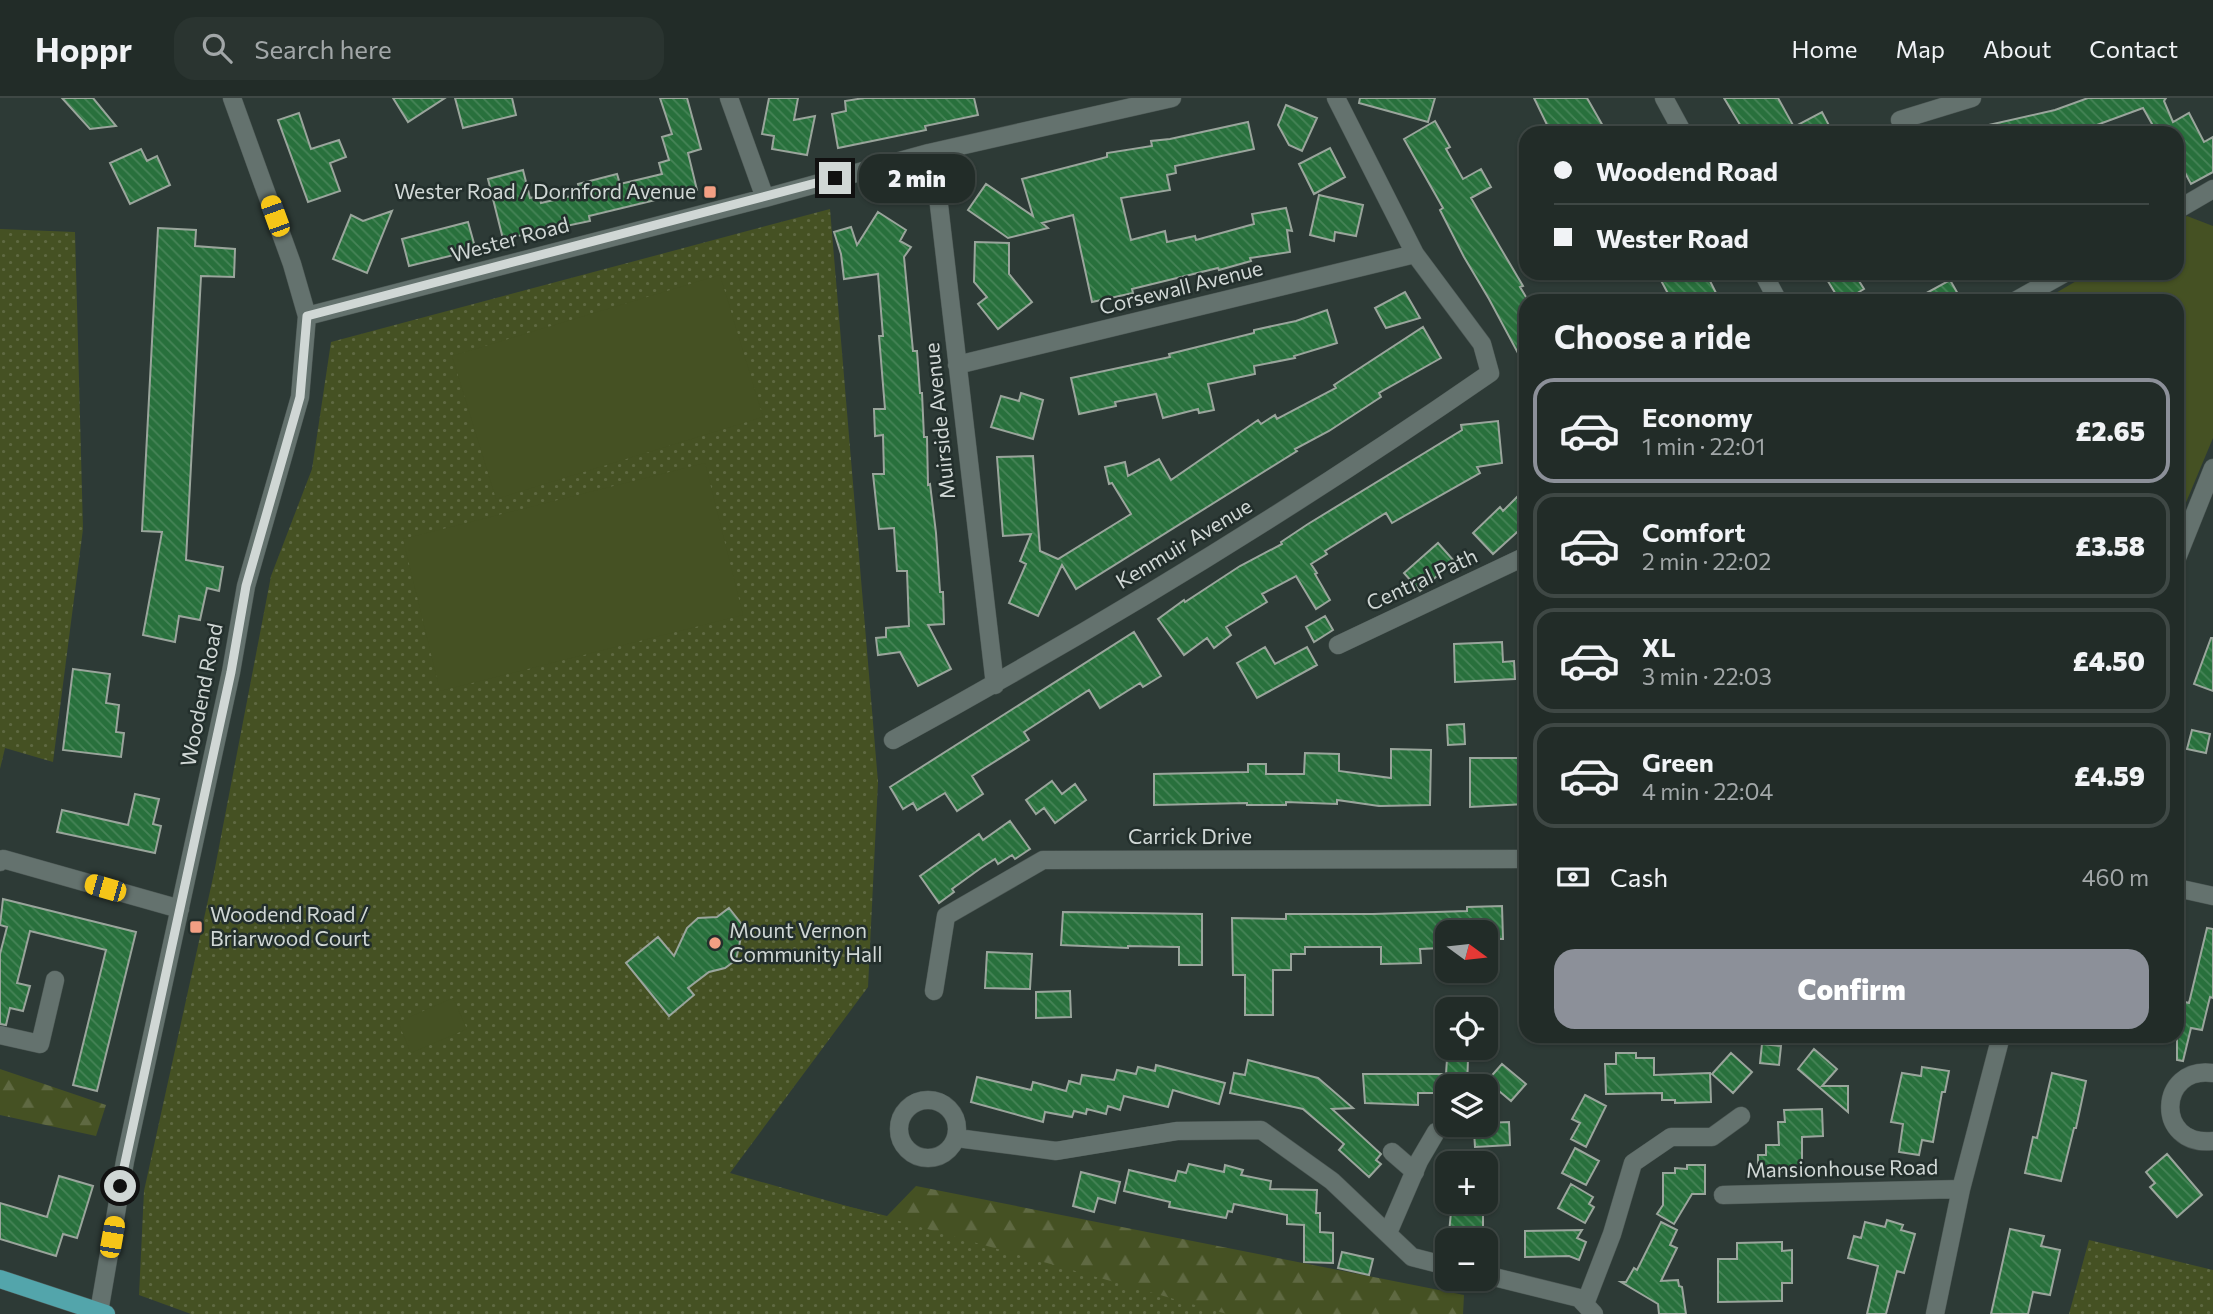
<!DOCTYPE html>
<html lang="en">
<head>
<meta charset="utf-8">
<style>
	body { margin:0; font-family:Commissioner,sans-serif; background:#2a3430; color:#f1f3f6; height:100vh; display:flex; flex-direction:column; font-size:26px; white-space:nowrap }
	* { box-sizing:border-box; margin:0 }
	p { font-size:23px; color:#a2a7a8 }
	.icon { flex:none; width:38px; height:38px; fill:none; stroke:currentColor; stroke-width:2; stroke-linecap:round; stroke-linejoin:round }
	.map { position:relative; flex:1; overflow:hidden }
	.details { position:absolute; left:1519px; top:196px; width:665px; height:749px; display:flex; flex-direction:column; background:#222c28; border-radius:21px; box-shadow:0 2px 5px #0004,0 0 0 2px #3f4845 }
	.details>* { flex:none }
	.top-card { position:absolute; left:1519px; top:28px; width:665px; height:154px; border-radius:21px; box-shadow:0 2px 5px #0004,0 0 0 2px #3f4845; display:grid; align-content:center; height:154px; padding:0 35px; background:#222c28 }
	.needle { width:46px; rotate:105deg }
	.tools { position:absolute; left:1435px; top:822px; display:grid; gap:14px }
	.tools a { display:grid; place-items:center; width:63px; height:63px; border-radius:14px; background:#222c28; box-shadow:0 2px 5px #0004,0 0 0 2px #3f4845; font-size:35px }
	.end { position:absolute; width:32px; height:32px; margin:-16px; border:9px solid #d0d7d5; background:#111; box-shadow:0 0 0 4px #111 }
	.from { border-radius:50% }
	.bubble { position:absolute; height:49px; border-radius:21px; background:#222c28; box-shadow:0 2px 5px #0004,0 0 0 2px #3f4845; font-size:23px; font-weight:800; line-height:49px; text-align:center }
	.car { position:absolute; width:21px; height:42px; margin:-21px -10px; border-radius:9px; box-shadow:0 0 5px 2px #0007; background:linear-gradient(#f5c518 24%,#345 0 40%,#f5c518 0 76%,#345 0 86%,#f5c518 0) }
	.top-card b { display:flex; align-items:center; gap:24px; height:66px; font-size:26px }
	.top-card b+b { border-top:2px solid #3f4845 }
	.top-card i { width:18px; height:18px; background:#f1f3f6 }
	ul { padding:0; list-style:none }
	li { display:flex; align-items:center; gap:21px; height:105px; margin:0 14px 10px; padding:0 21px; border:4px solid #3f4845; border-radius:21px }
	li div { flex:1 }
	li b { display:block; font-size:26px }
	li em { font-style:normal; font-weight:800 }
	li.selected { border-color:#8c9099 }
	li>.icon { width:63px; height:63px; stroke-width:1.5 }
	h2 { padding:0 35px; font-size:32px; line-height:84px }
	.pay { display:flex; align-items:center; gap:18px; height:77px; padding:0 35px; font-size:26px }
	.pay p { margin-inline-start:auto }
	.button { display:flex; gap:14px; margin-top:auto; padding:14px 35px }
	.button a { flex:1; height:80px; border-radius:21px; background:#8c9099; color:#fff; font-size:28px; font-weight:800; line-height:80px; text-align:center }
	header { display:flex; align-items:center; gap:42px; box-sizing:border-box; height:98px; padding:0 35px; background:#222c28; border-bottom:2px solid #3f4845 }
	header strong { font-size:33px }
	nav { display:flex; gap:38px; margin-inline-start:auto; font-size:24px }
	.search { width:490px; height:63px; background:#2a3430; display:flex; align-items:center; gap:18px; box-sizing:border-box; padding:0 24px; border-radius:21px; color:#a2a7a8; font-size:26px }
	.map>svg:first-child { display:block }
	.forest { fill:url(#forest-firs) }
	.park { fill:url(#park-dots) }
	.pitch { fill:#455123 }
	.building { fill:url(#building-back-hatch); stroke:#9aa59c; stroke-width:2 }
	.lines { fill:none; stroke-linecap:round; stroke-linejoin:round }
	.minor-casing { stroke:#4d5855; stroke-width:19 }
	.major-casing { stroke:#4d5855; stroke-width:19 }
	.minor { stroke:#64726e; stroke-width:18 }
	.major { stroke:#53a5ab; stroke-width:18 }
	.route { stroke:#d0d7d5; stroke-width:9 }
	.poi-dot { fill:#f39f83; stroke:#232f2c; stroke-width:2.5 }
	.labels { text-anchor:middle; stroke-width:5; stroke-linejoin:round; paint-order:stroke }
	.poi-label { font-size:21px; fill:#d0d7d5; stroke:#232f2c; text-anchor:start }
	.street-label { font-size:21px; fill:#d0d7d5; stroke:#232f2c }
</style>
</head>
<body>
<header>
<strong>Hoppr</strong>
<div class="search"><svg class="icon" aria-label="search" viewBox="0 0 24 24"><circle cx="10" cy="10" r="6"/><path d="M15 15l6 6"/></svg>Search here</div>
<nav><a>Home</a><a>Map</a><a>About</a><a>Contact</a></nav>
</header>
<div class="map">
<svg width="2213" height="1216" viewBox="0 0 2213 1216">
	<defs>
		<pattern id="forest-firs" width="22" height="20" patternUnits="userSpaceOnUse" patternTransform="scale(1.75)"><rect width="22" height="20" fill="#455123"/><path d="M5 1l3.5 6h-7zM16 11l3.5 6h-7z" fill="#5f6942"/></pattern>
		<pattern id="park-dots" width="8" height="8" patternUnits="userSpaceOnUse" patternTransform="scale(1.75)"><rect width="8" height="8" fill="#455123"/><path d="M2 2h.1M6 6h.1" fill="none" stroke="#5f6942" stroke-width="1.8" stroke-linecap="round"/></pattern>
		<pattern id="building-back-hatch" width="6" height="6" patternUnits="userSpaceOnUse" patternTransform="scale(1.75)"><rect width="6" height="6" fill="#28703c"/><path d="M-1 5l2 2M0 0l6 6M5-1l2 2" fill="none" stroke="#468457"/></pattern>
	</defs>
	<rect width="100%" height="100%" fill="#2d3a36"/>
	<!-- forest -->
	<path class="forest" d="M0,971L106,1007L96,1038L0,1017Z
		M720,1077L887,1118L916,1088L1464,1197L1463,1216H513Z"/>
	<!-- park -->
	<path class="park" d="M830,111L878,684L868,889L730,1075L1227,1216H191L139,1197L144,1093L214,775L271,478L312,371L331,244Z
		M0,131L75,134L83,431L53,664L5,650L0,671Z
		M2089,1142L2213,1172V1216H2069Z"/>
	<!-- pitch -->
	<path class="pitch" d="M2187,118L2213,128V340L2177,426V203H2042L2090,175H2177V123Z
		M720,177L763,319L496,401L452,258Z
		M705,365L743,517L440,593L403,441Z
		M453,900L467,931L411,955L398,924Z"/>
	<!-- building -->
	<path class="building" d="M62,0H93L116,28L90,31Z
		M393,0H445L408,24Z
		M455,0H512L516,17L463,30Z
		M660,0H687L701,51L688,55L697,92L589,118L590,123L503,141L488,81L523,72L530,100L539,98L541,105L580,96L578,86L617,76L620,86L662,76L659,65L669,62L662,39L672,36Z
		M769,0H798L794,22L815,18L807,57L772,51L774,38L762,36Z
		M864,0H974L978,17L925,28L926,32L838,50L832,16L846,13L845,3Z
		M1360,0H1435L1428,24L1359,5Z
		M1534,0H1587L1607,35H1551Z
		M1724,0H1778L1794,29L1822,14L1833,35H1745Z
		M2088,0H2166L2164,3L2173,24L2189,15L2204,44L2213,39V74L2191,86L2177,60V35H2153L2156,33L2143,10L2075,35H1984V28L2055,12Z
		M1286,7L1317,20L1302,53L1289,47L1278,27Z
		M299,15L311,51L339,42L346,59L330,65L340,93L308,104L278,22Z
		M1435,23L1450,49L1446,51L1463,81L1481,71L1491,89L1471,100L1523,188L1520,189L1526,199V270L1489,201L1464,159L1440,112L1443,110L1404,41Z
		M1248,24L1254,51L1175,68L1176,75L1167,77L1170,92L1121,100L1131,142L1165,133L1167,144L1195,138L1196,142L1254,126L1252,116L1286,110L1292,133L1287,132L1290,154L1250,160L1251,163L1219,172L1218,170L1132,191L1133,195L1092,204L1073,117L1042,125L1048,130L1008,140L968,112L986,86L1033,118L1022,81L1107,59V55L1152,48L1151,43L1170,41Z
		M1330,50L1345,79L1314,96L1299,66Z
		M141,51L147,63L157,58L170,87L130,106L110,65Z
		M1319,97L1363,107L1356,138L1335,134L1334,143L1310,137Z
		M392,113L367,175L333,161L351,117L363,123Z
		M878,114L906,132L900,143L911,149L904,159L913,253H917L920,295H922L924,339H927L928,387L930,386L936,435L940,494H943L944,526L928,527L951,571L918,588L900,554L878,557L876,540L886,539V530L909,528L907,473H897L894,430L879,431L873,376H884L883,337L875,338L874,311H885L879,238H883L878,176L844,181L841,156L834,134L851,129L857,147Z
		M468,124L475,149L465,152L466,154L409,168L402,141Z
		M158,130L196,132L195,148L235,151L234,179L201,178L186,462L223,469L219,493L207,490L200,522L179,518L175,544L143,537L162,434L142,433Z
		M975,144L1009,145V176L1032,204L998,231L978,206L987,199L974,184Z
		M1657,175H1706L1720,203H1672Z
		M1823,175H1854L1864,191L1844,203H1840Z
		M1950,182L1962,203H1912Z
		M1405,194L1420,220L1386,230L1375,210Z
		M1327,212L1337,245L1294,258L1295,260L1254,268L1255,276L1208,286L1214,312L1199,315L1198,311L1163,320L1156,296L1115,304L1116,308L1079,316L1071,280L1170,259L1169,256L1254,235V232L1296,223Z
		M1423,229L1441,260L1379,295L1381,299L1329,333L1295,351L1297,353L1076,491L1062,467L1038,518L1009,505L1026,466L1020,463L1031,436L1003,438L997,359L1033,358L1040,453L1058,461L1131,416L1112,385L1109,386L1105,369L1125,364L1128,378L1159,361L1171,382L1258,322L1261,326L1275,317L1277,321L1336,290L1334,287Z
		M1021,295L1043,302L1033,341L991,329L1001,298L1019,303Z
		M1498,323L1502,365L1477,369L1480,375L1392,425L1386,415L1325,453L1327,456L1311,466L1317,475L1315,476L1330,502L1316,511L1296,478L1262,496L1267,504L1226,529L1231,537L1214,550L1207,540L1184,557L1158,521L1184,502L1185,504L1240,468L1282,446L1281,444L1308,426L1462,332L1461,327Z
		M1518,398L1526,406V426L1493,456L1473,435L1500,409L1503,413Z
		M1438,445L1454,463L1420,493L1404,475Z
		M1325,518L1333,532L1314,544L1306,529Z
		M1134,534L1161,578L1143,589L1140,585L1100,610L1089,592L1024,634L1029,642L972,678L983,696L957,713L945,695L917,712L913,705L903,711L890,689Z
		M2211,540H2213V593L2194,586Z
		M1502,544L1503,564L1514,563L1515,581L1455,584L1454,546Z
		M1265,549L1275,566L1307,549L1317,567L1257,600L1237,565Z
		M73,571L110,576L106,605L119,607L116,634L124,635L121,659L63,652Z
		M1464,626L1465,646L1448,647L1447,627Z
		M2192,632L2210,636L2206,655L2187,651Z
		M1391,651L1431,652L1430,707L1379,708L1337,702V706L1286,704V707H1247V705L1154,707V676L1248,674V666H1266V676H1304L1305,655L1339,656V673L1391,680Z
		M1470,660H1526V706L1470,709Z
		M1052,683L1062,696L1075,686L1086,702L1055,725L1044,710L1036,716L1026,702Z
		M135,696L159,701L153,726L161,728L155,755L57,734L62,712L128,727Z
		M1010,723L1030,751L1015,761L1012,757L998,766L995,761L981,770L952,791L954,794L939,805L920,778L979,736L983,742Z
		M3,801L136,834L97,993L73,987L106,852L30,833L17,885L30,888L23,913L10,910L6,927L0,926V856L7,829L0,827Z
		M1502,808L1503,841H1486V835H1440L1441,850L1420,851L1421,865L1381,866V849H1305V856H1291V872H1273V917H1245V877H1233L1232,820L1286,821V816H1373L1467,813V809Z
		M729,810L747,833L741,839L736,862L725,870L709,874L688,890L694,897L669,918L626,865L658,839L674,858L687,830L698,820L717,819Z
		M1063,814L1202,816V867H1179V849L1128,848V850L1061,847Z
		M2207,830L2213,831V900L2210,899L2202,932L2191,930L2183,963L2177,962V918L2181,903L2189,905Z
		M987,854L1032,856L1030,891L985,890Z
		M1070,893L1071,919L1036,920V894Z
		M1762,946L1781,948L1779,967L1760,965Z
		M1814,951L1837,971L1822,988H1848V1014L1798,971Z
		M1616,955H1636V960H1654V977L1710,975L1711,1004L1675,1005V1002H1662V995L1606,996L1605,966H1616Z
		M1731,955L1752,974L1733,995L1712,976Z
		M1447,961H1468L1467,989H1447V995H1418V1007L1365,1005L1363,976H1446Z
		M1248,962L1318,980L1353,1010L1332,1011L1381,1056L1376,1062L1381,1066L1369,1079L1339,1052L1344,1046L1303,1011L1230,995L1234,975L1245,977Z
		M1502,966L1526,986L1511,1003L1487,983Z
		M1156,967L1225,985L1219,1006L1173,992L1168,1009L1124,998L1120,1012L1108,1008L1106,1016L1087,1011L1086,1016L1074,1013L1072,1019L1045,1014L1043,1024L971,1004L977,979L1031,992L1033,984L1066,993L1069,983L1080,986L1082,977L1114,982L1117,972L1136,976L1138,969L1155,973Z
		M1922,969L1949,973L1945,994H1942L1933,1044L1922,1042L1919,1057L1899,1054L1903,1026L1891,1024L1902,975L1921,978Z
		M2052,975L2086,983L2076,1030H2074L2061,1083L2025,1075L2033,1039L2037,1040Z
		M1585,997L1606,1008L1586,1049L1571,1041L1580,1025L1572,1021Z
		M1822,1011L1823,1038L1802,1039V1074H1758V1057H1766V1047H1779L1778,1024H1785L1784,1012Z
		M1509,1024L1510,1047L1475,1049L1474,1033L1482,1032V1027H1486V1025Z
		M1575,1050L1599,1063L1586,1087L1562,1075Z
		M2167,1056L2202,1097L2177,1119L2150,1089L2155,1085L2146,1074Z
		M1189,1066L1224,1074L1225,1067L1243,1072L1241,1077L1271,1083L1270,1091L1317,1092L1316,1115H1320V1134L1333,1135V1165L1304,1164V1127L1287,1126V1117L1234,1106L1232,1114L1228,1113L1226,1120L1169,1109L1170,1104L1124,1093L1129,1072L1175,1083L1178,1073L1186,1075Z
		M1687,1067H1705V1096H1692L1674,1126L1657,1116L1663,1107V1075H1675V1070L1687,1071Z
		M1081,1074L1120,1084L1115,1105L1098,1100L1094,1114L1073,1108Z
		M59,1078L93,1088L77,1140L63,1136L56,1158L0,1141V1105L47,1119Z
		M1571,1086L1593,1099L1589,1106L1594,1109L1585,1125L1558,1110Z
		M1452,1104H1483V1143H1458L1457,1135H1449Z
		M1887,1122L1903,1127L1901,1132L1915,1136L1904,1175L1897,1173L1886,1216H1867L1878,1168L1848,1160L1854,1138L1861,1140L1865,1124L1885,1129Z
		M1661,1124L1677,1132L1670,1147L1677,1150L1661,1183L1678,1182L1679,1188L1682,1189L1686,1216H1659L1658,1206L1621,1184H1626L1634,1170L1637,1172Z
		M2010,1131L2044,1138L2041,1148L2060,1152L2050,1197L2033,1194L2028,1216H1991Z
		M1582,1132L1577,1140L1586,1144L1579,1162L1569,1158L1525,1159V1133Z
		M1782,1144V1153L1792,1152V1185H1782V1203L1718,1204V1161H1737V1145Z
		M1342,1154L1373,1161L1369,1177L1338,1170Z"/>
	<g class="lines">
		<!-- minor casing -->
		<g class="minor-casing">
			<path id="minor" d="M729,0L765,100
				M1664,0L1683,35
				M1900,22L1972,0
				M929,55L939,107L995,587
				M2177,112L2213,91
				M1763,175L1778,203
				M2015,203L2065,175
				M307,218L765,100L929,55L1172,0
				M957,267L1415,156
				M2177,460L2213,370
				M1338,547L1526,458
				M893,642C1098,530 1298,408 1490,275L1482,246L1415,156L1336,0
				M0,764L3,761L180,811
				M2177,790L2213,798
				M934,893L946,818L1043,762L1526,761
				M0,937L40,946L55,882
				M2213,975C2158,967 2154,1049 2213,1043
				M899 1031a29 29 0 1 1 58 0a29 29 0 1 1-58 0Z
				M957,1040L1056,1053L1177,1033L1261,1032L1332,1083L1412,1159L1447,1168
				M1392,1054L1415,1074
				M1723,1097L1961,1091
				M1388,1135L1419,1063L1436,1034
				M1486,1177L1579,1200L1594,1216
				M1585,1206L1612,1136L1633,1065L1671,1039H1712L1741,1018
				M99,1214L125,1063L231,574L246,488L300,299L307,218L292,166L232,0
				M1935,1216L1961,1091L2001,938"/>
		</g>
		<!-- major casing -->
		<g class="major-casing">
			<path id="major" d="M0,1181L106,1216"/>
		</g>
		<!-- minor -->
		<use href="#minor" class="minor"/>
		<!-- major -->
		<use href="#major" class="major"/>
	</g>
	<g class="lines">
		<!-- route -->
		<path class="route" d="M120,1088L231,574L246,488L300,299L307,218L835,80"/>
	</g>
	<!-- markers -->
	<g class="poi-dot">
		<rect x="703" y="87" width="14" height="14" rx="3.5"/>
		<rect x="189" y="822" width="14" height="14" rx="3.5"/>
		<circle cx="715" cy="845" r="7"/>
	</g>
	<g class="labels">
		<!-- poi labels -->
		<g class="poi-label">
			<text x="696" y="101" text-anchor="end">Wester Road / Dornford Avenue</text>
			<text x="210" y="824">Woodend Road /<tspan x="210" dy="24">Briarwood Court</tspan></text>
			<text x="729" y="840">Mount Vernon<tspan x="729" dy="24">Community Hall</tspan></text>
		</g>
		<!-- street labels -->
		<g class="street-label">
			<text transform="translate(510 142) rotate(-15)" y="7">Wester Road</text>
			<text transform="translate(1181 190) rotate(-14)" y="7">Corsewall Avenue</text>
			<text transform="translate(940 323) rotate(-96)" y="7">Muirside Avenue</text>
			<text transform="translate(1184 446) rotate(-31)" y="7">Kenmuir Avenue</text>
			<text transform="translate(1422 482) rotate(-25)" y="7">Central Path</text>
			<text transform="translate(202 597) rotate(-79)" y="7">Woodend Road</text>
			<text x="1190" y="746">Carrick Drive</text>
			<text transform="translate(1842 1071) rotate(-1)" y="7">Mansionhouse Road</text>
		</g>
	</g>
</svg>
<div class="tools">
<a><svg class="needle" viewBox="-14 -14 28 28"><path d="M0-13l5 13h-10z" fill="#e53935"/><path d="M0 13l5-13h-10z" fill="#a2a7a8"/></svg></a>
<a><svg class="icon" aria-label="locate" viewBox="0 0 24 24"><circle cx="12" cy="12" r="6"/><path d="M12 2v4M12 18v4M2 12h4M18 12h4"/></svg></a>
<a><svg class="icon" aria-label="layers" viewBox="0 0 24 24"><path d="M12 4l9 5-9 5-9-5zM3 14l9 5 9-5"/></svg></a>
<a>+</a>
<a>−</a>
</div>
<i class="end from" style="left:120px;top:1088px"></i>
<i class="end" style="left:835px;top:80px"></i>
<div class="bubble" style="left:859px;top:56px;width:116px">2 min</div>
<i class="car" style="left:275px;top:118px;rotate:340deg"></i>
<i class="car" style="left:105px;top:790px;rotate:286deg"></i>
<i class="car" style="left:112px;top:1139px;rotate:10deg"></i>
<div class="top-card">
<b><i class="from"></i>Woodend Road</b>
<b><i></i>Wester Road</b>
</div>
<section class="details">
<h2>Choose a ride</h2>
<ul>
<li class="selected"><svg class="icon" aria-label="car" viewBox="0 0 24 24"><path d="M5 17H2v-5l4-1 3-4h7l3 4 3 1v5h-3M9 17h6M6 11h13"/><circle cx="7" cy="17" r="2"/><circle cx="17" cy="17" r="2"/></svg><div><b>Economy</b><p>1 min · 22:01</p></div><em>£2.65</em></li>
<li><svg class="icon" aria-label="car" viewBox="0 0 24 24"><path d="M5 17H2v-5l4-1 3-4h7l3 4 3 1v5h-3M9 17h6M6 11h13"/><circle cx="7" cy="17" r="2"/><circle cx="17" cy="17" r="2"/></svg><div><b>Comfort</b><p>2 min · 22:02</p></div><em>£3.58</em></li>
<li><svg class="icon" aria-label="car" viewBox="0 0 24 24"><path d="M5 17H2v-5l4-1 3-4h7l3 4 3 1v5h-3M9 17h6M6 11h13"/><circle cx="7" cy="17" r="2"/><circle cx="17" cy="17" r="2"/></svg><div><b>XL</b><p>3 min · 22:03</p></div><em>£4.50</em></li>
<li><svg class="icon" aria-label="car" viewBox="0 0 24 24"><path d="M5 17H2v-5l4-1 3-4h7l3 4 3 1v5h-3M9 17h6M6 11h13"/><circle cx="7" cy="17" r="2"/><circle cx="17" cy="17" r="2"/></svg><div><b>Green</b><p>4 min · 22:04</p></div><em>£4.59</em></li>
</ul>
<div class="pay"><svg class="icon" aria-label="cash" viewBox="0 0 24 24"><path d="M3 7h18v10H3z"/><circle cx="12" cy="12" r="2"/></svg>Cash<p>460 m</p></div>
<div class="button"><a>Confirm</a></div>
</section>
</div>
</body>
</html>
